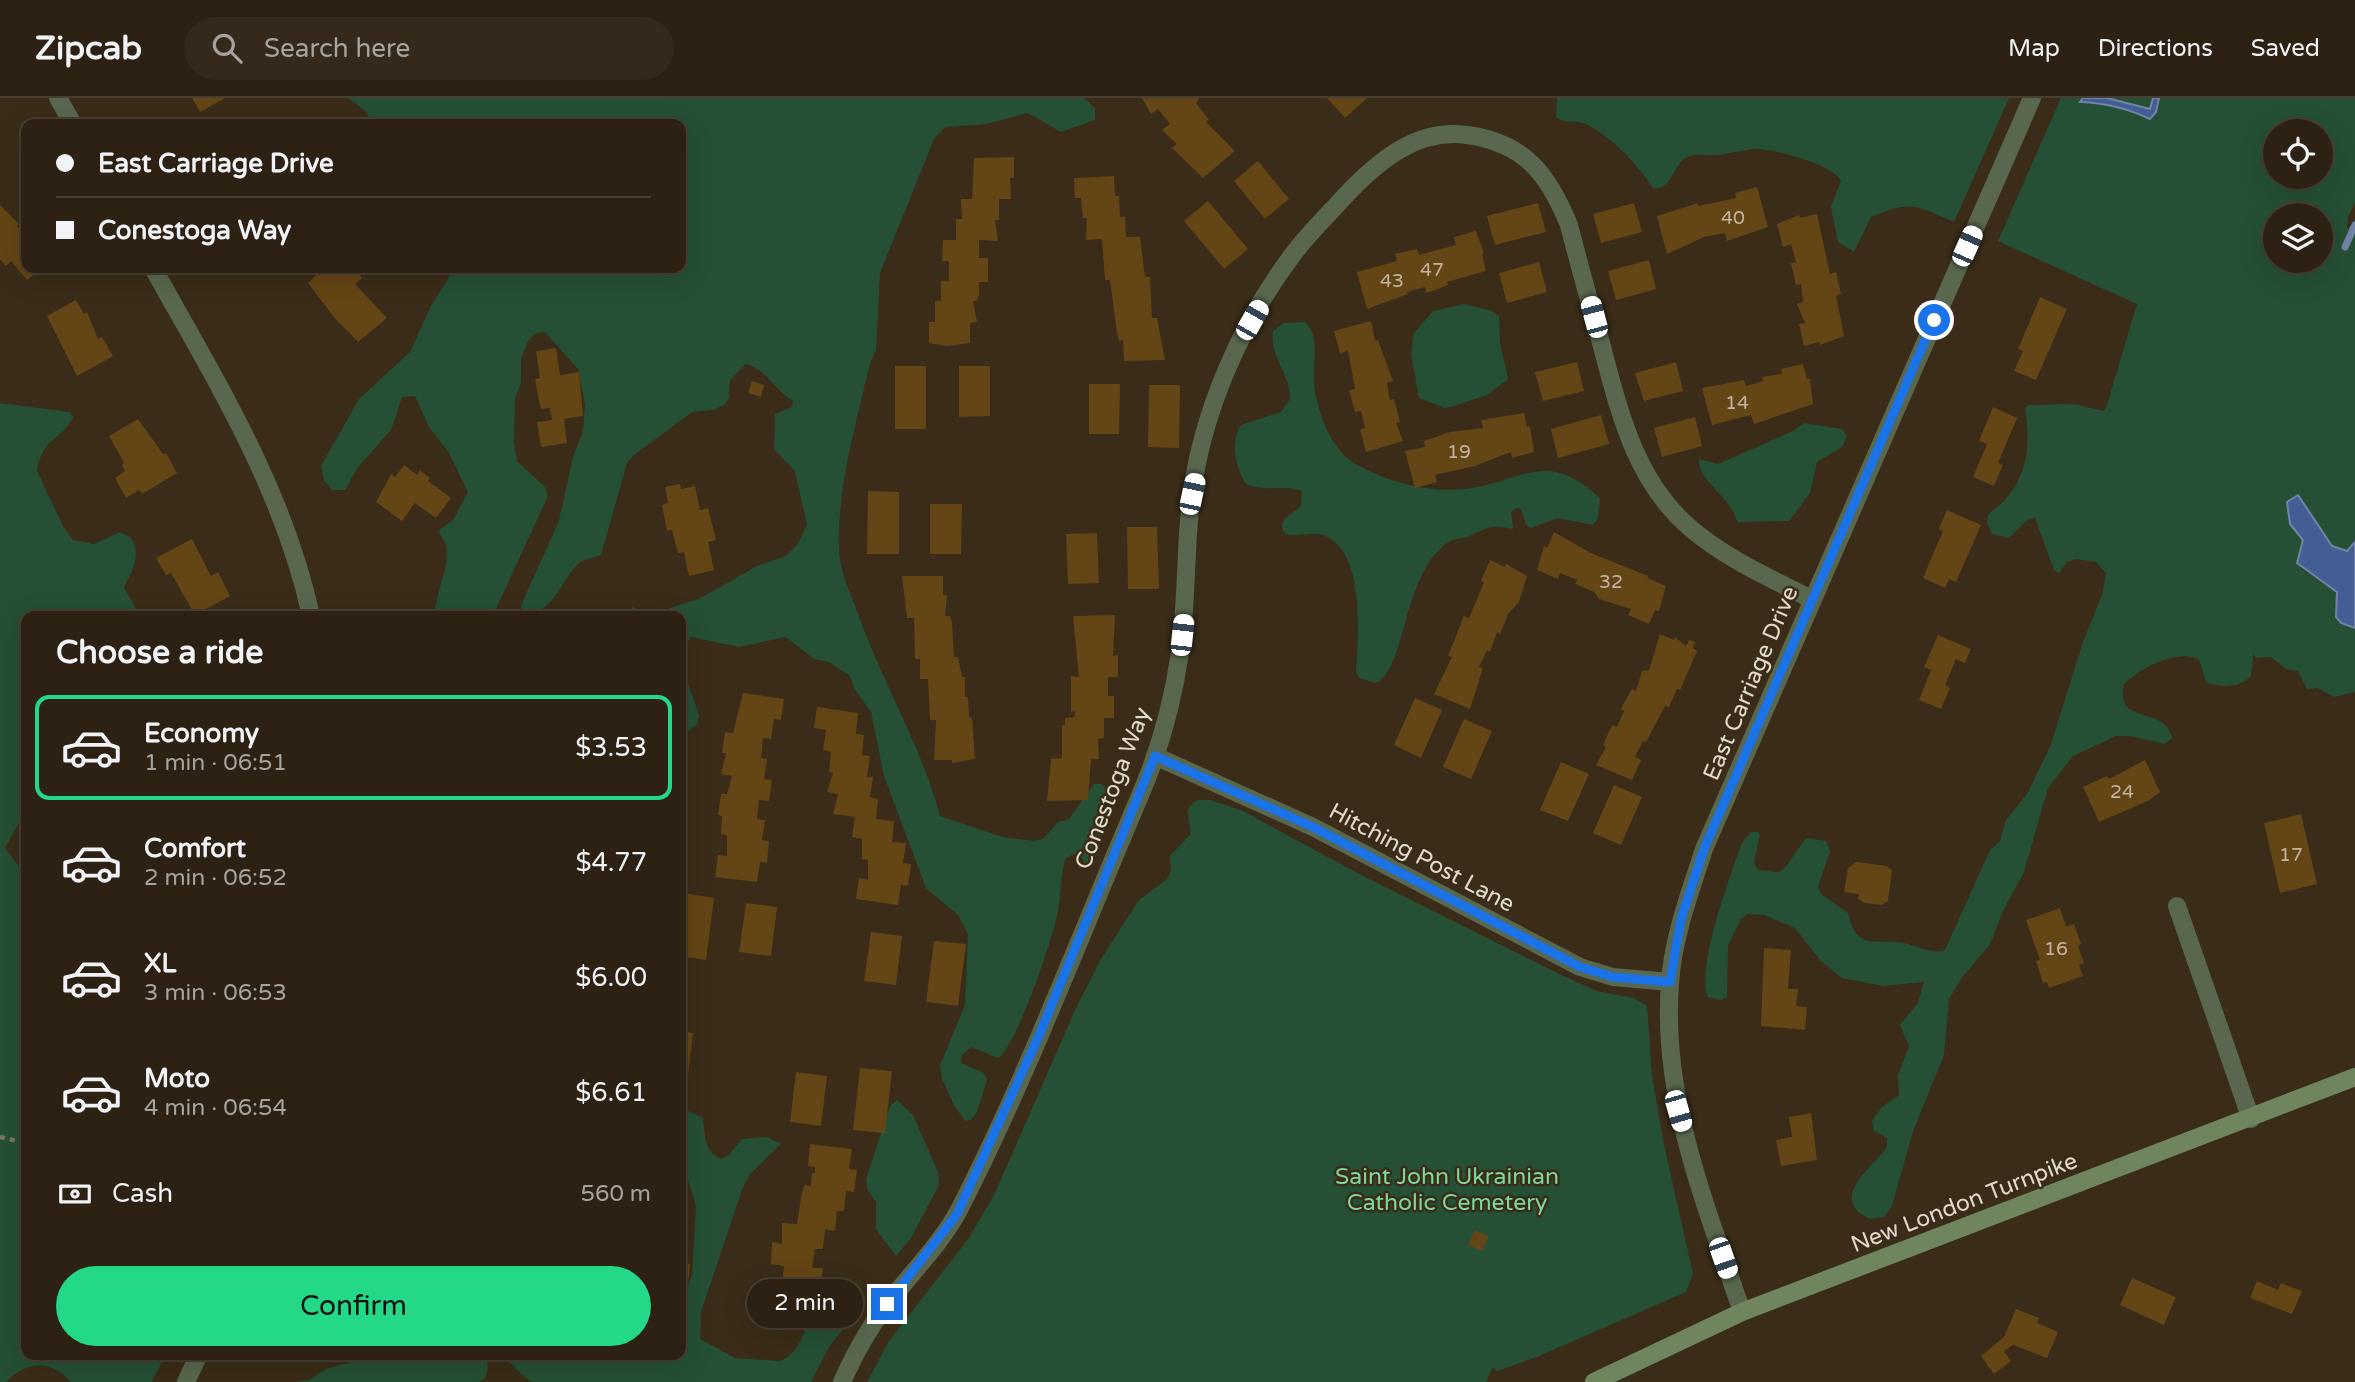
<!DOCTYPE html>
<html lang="en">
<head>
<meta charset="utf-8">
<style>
	body { margin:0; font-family:"Varela Round",sans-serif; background:#34291b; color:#f1f3f6; height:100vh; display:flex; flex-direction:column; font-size:26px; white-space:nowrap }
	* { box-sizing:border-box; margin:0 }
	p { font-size:23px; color:#a6a39f }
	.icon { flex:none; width:38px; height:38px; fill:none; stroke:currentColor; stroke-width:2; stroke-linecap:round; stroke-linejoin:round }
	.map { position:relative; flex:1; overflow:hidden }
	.details { position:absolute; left:21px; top:513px; width:665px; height:749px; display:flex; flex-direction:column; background:#2c2112; border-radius:14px; box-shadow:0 7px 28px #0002,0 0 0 2px #483e32 }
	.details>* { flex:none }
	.hud { position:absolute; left:21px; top:21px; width:665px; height:154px; border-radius:14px; box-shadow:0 7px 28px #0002,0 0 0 2px #483e32; display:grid; align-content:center; height:154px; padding:0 35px; background:#2c2112 }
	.controls { position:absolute; left:2263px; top:21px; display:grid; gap:14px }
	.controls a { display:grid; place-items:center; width:70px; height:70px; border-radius:50%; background:#2c2112; box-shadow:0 7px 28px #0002,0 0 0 2px #483e32; font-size:35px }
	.end { position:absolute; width:32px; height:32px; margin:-16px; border:9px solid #1a73e8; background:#fff; box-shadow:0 0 0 4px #fff }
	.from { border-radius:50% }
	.bubble { position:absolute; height:49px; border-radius:24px; background:#2c2112; box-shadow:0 7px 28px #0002,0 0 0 2px #483e32; font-size:23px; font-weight:600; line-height:49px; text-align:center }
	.car { position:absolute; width:21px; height:42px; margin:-21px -10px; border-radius:9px; box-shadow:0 0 5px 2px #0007; background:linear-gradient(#fff 24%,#345 0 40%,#fff 0 76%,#345 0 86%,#fff 0) }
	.hud b { display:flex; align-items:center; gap:24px; height:66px; font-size:26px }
	.hud b+b { border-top:2px solid #483e32 }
	.hud i { width:18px; height:18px; background:#f1f3f6 }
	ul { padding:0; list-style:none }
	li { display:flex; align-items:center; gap:21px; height:105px; margin:0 14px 10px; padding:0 21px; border:4px solid transparent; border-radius:14px }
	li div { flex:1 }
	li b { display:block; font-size:26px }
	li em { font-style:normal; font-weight:600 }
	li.current { border-color:#23d886 }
	li>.icon { width:63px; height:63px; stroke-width:1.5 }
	h2 { padding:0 35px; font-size:32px; line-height:84px }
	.pay { display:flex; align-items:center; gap:18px; height:77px; padding:0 35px; font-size:26px }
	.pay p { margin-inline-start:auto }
	.button { display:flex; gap:14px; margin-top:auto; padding:14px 35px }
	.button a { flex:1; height:80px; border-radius:42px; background:#23d886; color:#111; font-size:28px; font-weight:600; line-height:80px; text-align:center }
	header { display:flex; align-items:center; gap:42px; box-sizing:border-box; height:98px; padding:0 35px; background:#2c2112; border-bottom:2px solid #483e32 }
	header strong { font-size:33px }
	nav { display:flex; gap:38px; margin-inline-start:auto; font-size:24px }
	.search { width:490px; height:63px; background:#34291b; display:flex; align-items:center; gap:18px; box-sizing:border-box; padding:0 24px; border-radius:38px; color:#a6a39f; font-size:26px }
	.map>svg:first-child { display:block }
	.green { fill:#255035; fill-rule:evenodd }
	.water { fill:#425e94; stroke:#7283a5; stroke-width:2 }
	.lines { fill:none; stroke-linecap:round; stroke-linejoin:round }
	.stream { stroke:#7283a5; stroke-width:7 }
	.building { fill:#644515 }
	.path { stroke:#7f7363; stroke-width:4.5; stroke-dasharray:5 5; stroke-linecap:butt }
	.street { stroke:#58674e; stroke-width:18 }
	.secondary { stroke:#6e855e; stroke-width:18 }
	.route { stroke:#1a73e8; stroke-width:9 }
	.labels { text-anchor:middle; stroke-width:5; stroke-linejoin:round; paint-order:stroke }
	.number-label { font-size:19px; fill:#c2b49f }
	.street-label { font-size:23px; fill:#e2d9cd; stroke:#3a2c18 }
	.park-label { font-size:23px; fill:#7bd79b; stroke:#3a2c18 }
</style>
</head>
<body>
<header>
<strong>Zipcab</strong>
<div class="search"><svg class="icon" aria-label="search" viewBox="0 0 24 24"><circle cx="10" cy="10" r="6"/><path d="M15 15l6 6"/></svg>Search here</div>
<nav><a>Map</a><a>Directions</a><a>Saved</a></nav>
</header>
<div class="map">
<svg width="2355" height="1284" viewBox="0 0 2355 1284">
	<rect width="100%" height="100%" fill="#3a2c18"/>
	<!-- green -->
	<path class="green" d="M348,0H1084L1095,10V22L1061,34L1028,15L987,26L945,29L934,41L880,175L876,252L870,265C857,324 837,388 839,449C839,470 848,490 856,510C880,581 921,646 940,718L1002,739L1035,743L1044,740L1058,724L1069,721L1094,686H1101L1114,697L1094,765L1086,767L1078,754L1066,760C1059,779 1062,794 1058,813C1054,837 1016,950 998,960L971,949L962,957L961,965L984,975L987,982L977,1014L971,1022L965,1023L954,1007L942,981L940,968L965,907L968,836L958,817L926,790L884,678L871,614L854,590L850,578L829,564L814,561L786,539L739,549L691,539C671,561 693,593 699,618L697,626L681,639V518L630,516L632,509L653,516L701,500L757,468L786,458L797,447L807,427L795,373L774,351L775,316L792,309L793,303C776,293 765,270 746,266L730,282L729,300L724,307L713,312L692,314L634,357L627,365L601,457C595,460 585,460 580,464C559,483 554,518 520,518L522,505L559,423L573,359L583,333L585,307L578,271L545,234L536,235L528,243L521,261V285L515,300L514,345L517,363L545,389L548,398L495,513L474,518H435C434,494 451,471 446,447C445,442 440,438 438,433L453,422L468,394L449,355L429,329L415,298L402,299L391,332L358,369L345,392H332L324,382L321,368L359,301L410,254L431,208L455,170H681V26H371L367,14Z
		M1557,0H2009L1954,124C1915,107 1913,102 1871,119L1854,154L1838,144L1831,109L1841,83C1834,67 1775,51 1757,51C1742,51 1728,57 1714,57C1705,58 1695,55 1687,59C1673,66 1671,94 1653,90C1637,66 1614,41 1588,27C1577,21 1566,27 1556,19Z
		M2061,0H2355V105L2348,119L2347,131L2355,123V444L2347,453L2332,448L2298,397L2290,401V426L2303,442L2298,457L2302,471L2337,494L2336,519L2341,525L2355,530V594L2334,599L2318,590L2307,591L2298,573L2286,571L2271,559L2256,560L2253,556L2251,578C2239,590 2222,590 2206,584L2199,561C2174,551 2142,570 2124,586C2114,629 2166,607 2172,640L2165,646L2131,638H2116L2073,658L2048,690L2024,774L2003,813L1990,846L1961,881L1949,901L1944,957L1913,1033L1892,1108L1884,1119L1870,1121C1826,1101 1874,1068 1887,1049V1040L1874,1033L1872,1023L1882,1009L1899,997L1898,977L1909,948L1900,927L1918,905L1924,884L1883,888L1842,880L1821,863L1795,830L1764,817L1748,816L1741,821L1728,847L1727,899L1721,902L1708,899C1695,874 1731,774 1742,745L1751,734H1758L1760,737L1754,764L1758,772L1778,774L1784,771L1806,740L1826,743L1830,753L1818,789L1821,796L1848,815C1857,854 1874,840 1903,845C1917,847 1930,857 1945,852L1990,752L2000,743L2006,722L2027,696L2050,649L2083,544L2103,494L2106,475L2096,464L2076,461L2067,464L2059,475L2054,472L2035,420L2027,422L2009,440L1992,436L1987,425L1988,417C1993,411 2000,408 2005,402C2028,376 2031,345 2025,311L2028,307L2073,306L2103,313L2106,310L2137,206L1998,143ZM2275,33H2320V79H2275ZM2275,117H2320V163H2275Z
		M1464,206L1489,212L1499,218L1500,245L1508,281L1487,297L1454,308L1445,310L1419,300L1411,256L1414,235L1433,213Z
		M1305,224C1321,238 1312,268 1314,286C1317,313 1330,350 1354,365C1386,384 1429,395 1466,391C1525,383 1546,350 1600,400L1598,420L1593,427L1558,420L1531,430L1526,427L1521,411L1517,410L1511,414L1513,431C1489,426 1488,430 1467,439C1462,441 1457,440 1452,442C1401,471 1408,570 1376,585L1359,580L1356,574C1358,538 1366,452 1323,437C1310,433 1297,440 1285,436C1276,420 1292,417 1301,408L1302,393C1281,386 1268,395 1246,386C1235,369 1230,344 1241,327L1281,314L1290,301C1291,277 1269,258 1273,233L1284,225Z
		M0,305L70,314L73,319C63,342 42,339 37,373L63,428L73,442L94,446L120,434L131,440C142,457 132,473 124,489L140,518H26V712L5,750L20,770L26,784V1256L166,1257L151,1284H71C52,1261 25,1263 6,1284H0Z
		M1804,325L1842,331L1847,338L1842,349L1817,364L1810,395L1789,423L1737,424C1732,399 1697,383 1699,361L1718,366L1793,333Z
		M1198,702H1210L1243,713L1357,775L1557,875L1597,893L1634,900L1647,908L1652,977L1664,1047L1693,1176L1686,1194L1539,1258L1497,1273L1493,1269L1486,1284H867L889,1243L969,1140L995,1095L1076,910L1101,861L1139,802L1166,782L1171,773L1170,758L1190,737C1192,721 1180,712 1198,702Z
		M897,1002L913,1017L938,1074L939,1087L911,1140L896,1158L876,1131V1104L867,1091L866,1081L890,1008Z
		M684,1011L703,1020C705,1035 703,1053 721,1061L729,1057L742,1041L767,1039L781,1046L750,1076L743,1089L701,1214L700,1241L735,1260L781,1263C810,1250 806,1207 825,1184L834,1185L835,1196L828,1213L848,1217L850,1222L829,1249L811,1284H532C516,1275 514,1265 501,1257L681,1256V1196L687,1191L692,1177L696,1109L681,1057V1012Z
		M377,1257H486L488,1270L485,1280L479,1284H294L309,1282L326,1271Z"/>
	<!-- water -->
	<path class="water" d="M2083,0H2107L2150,11L2153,0H2159L2156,14L2150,21C2127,10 2105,5 2080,4Z
		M2298,397L2332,448L2347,453L2355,444V530L2341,525L2336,519L2337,494L2297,465L2303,442L2290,426L2287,404Z"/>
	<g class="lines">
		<!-- stream -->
		<path class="stream" d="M2345,149L2355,127"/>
	</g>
	<!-- building -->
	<path class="building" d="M192,0H225L200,14Z
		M1142,0H1199L1196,5L1209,22L1206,24L1235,53L1203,80L1172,50L1177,46L1162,32L1170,26L1158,11L1151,16Z
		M1327,0H1367L1345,20Z
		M1014,59V80H1010L1011,101H999V122H995L998,143L979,142V160H988V184H979V197L977,203H973L977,224L970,225V245L947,248L929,245V224H935V203H941V183H949V163H942L943,142H956V121H962L961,101H972L974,60Z
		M1258,63L1289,101L1265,121L1234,83Z
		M1114,78L1115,98H1119L1120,119L1125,118L1126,139H1140L1145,179H1150L1152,220H1157L1165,262L1124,263L1123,242L1119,243L1117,235L1110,182H1105L1102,141L1086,142L1087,120H1083L1081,100H1075L1074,80Z
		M1757,89L1768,129L1727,143L1725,135L1704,139L1667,156L1657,118L1698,105V108L1736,100L1735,95Z
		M1208,103L1248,151L1224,171L1184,123Z
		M1538,105L1546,134L1495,147L1487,118Z
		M1634,105L1642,134L1601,145L1593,116Z
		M0,107L19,126L17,128L26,139V170H42L27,182L11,163L6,168L0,161Z
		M1817,116L1830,176L1836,174L1841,196L1836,198L1844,238L1820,247L1819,244L1804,248L1799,226L1805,225L1797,206L1803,204L1801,186L1796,187L1791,165L1796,164L1791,146L1783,149L1777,126L1799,117L1800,120Z
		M1476,133L1484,155L1482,156L1486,173L1447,184L1448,187L1433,193L1426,195L1425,189L1407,194L1408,196L1367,211L1357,174L1397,163L1395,156L1417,151L1419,157L1456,147L1454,139Z
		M1649,162L1656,191L1616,202L1608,173Z
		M1539,164L1547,194L1507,205L1499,175Z
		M323,170H354L362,180L355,186L387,220L358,244L333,218L308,185Z
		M2040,199L2067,211L2036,282L2014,273L2023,253L2018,251Z
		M76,202L84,216L87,214L98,241L102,239L113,258L77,278L47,218Z
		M1371,223L1375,243L1378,242L1393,283L1387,285L1389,297L1390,302L1394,301L1400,324L1396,325L1403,343L1366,354L1360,332L1365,330L1361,313L1355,314L1349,292L1355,291L1348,253L1340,255L1334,233Z
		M556,250L560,277L579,274L583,318L564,321L567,345L541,349L537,324L552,322L550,310L541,311L537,293L535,281L540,280L536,253Z
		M1577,264L1584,293L1543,303L1535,274Z
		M1676,264L1683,293L1644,303L1635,275Z
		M1803,266L1807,281H1810L1813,306L1754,326L1751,317L1712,327L1702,290L1744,282L1746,288L1763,283L1762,279L1782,276L1781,271Z
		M895,268H926V331H895Z
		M959,268H990V318L959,319Z
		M752,283L764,287L761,299L748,295Z
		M1089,286H1120L1119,336H1089Z
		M1149,287H1180L1179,350L1148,349Z
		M1993,309L2017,320L1998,365L2003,367L1994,388L1973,379L1987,346L1979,343Z
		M1524,315L1527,329L1530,328L1534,354L1512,360L1511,354L1475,368L1435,377L1437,384L1415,390L1405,353L1425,349L1424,343L1450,334L1483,330L1481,322Z
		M1601,317L1609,346L1558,360L1551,331Z
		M1695,319L1702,348L1662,359L1654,330Z
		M138,321L163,356L166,355L177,375L142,396L139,392L126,400L115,380L125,373L122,367L124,365L109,338Z
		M404,367L417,377L420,372L430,380L428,383L451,400L436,420L415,405L402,423L376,404L391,376L395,379Z
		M680,386L681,391L695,388L700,412L708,410L716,442L708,444L714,472L689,478L684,454L678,455L672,432L667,433L662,407L668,405L665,389Z
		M868,393L899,394V456H867Z
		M930,406H962L961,456H930Z
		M1947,412L1981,427L1956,484L1949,481L1945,490L1923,480L1943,433L1939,431Z
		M1127,429H1157L1159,491H1128Z
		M1554,434L1591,455L1648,478L1647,480L1666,488L1659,513L1655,512L1649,526L1628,517L1631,511L1599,501L1594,494L1575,486L1577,482L1560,475L1558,481L1537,472L1544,448L1547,450Z
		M1097,435L1099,485L1068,486L1066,436Z
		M192,441L211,478L218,474L230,498L195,517L171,475L166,477L156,460Z
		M1490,462L1505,469L1506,466L1527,478L1519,504L1508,516L1500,536L1497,534L1490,554L1487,552L1479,569L1483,570L1470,611L1434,596L1452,559L1448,558L1464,518L1469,520L1484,484L1481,483Z
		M902,478H943V497H947L945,518H950L952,525L954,559H958L962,579H965V599H968L969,619L972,620L975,661L952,665V662H934L936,622H930L928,581H920V561H915L914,520H907Z
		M1115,517L1113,558L1118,557V579H1108V598H1114V620H1104V640L1098,641L1099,661H1091L1088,702L1047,703L1051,661L1062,660V627H1065V620L1075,619V613L1071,614V578L1079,579L1073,518Z
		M1660,536L1674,542L1675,539L1686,548L1689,542L1695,544L1693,550L1697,553L1680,592L1677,591L1669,609L1665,608L1646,644L1643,643L1635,659L1641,662L1632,682L1596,667L1606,649L1603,647L1612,627L1617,629L1624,613L1621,611L1624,605L1632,591L1636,593L1642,573L1649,572Z
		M1938,537L1971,551L1965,565L1956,561L1945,587L1950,590L1941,611L1919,602L1931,572L1924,569Z
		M743,595L784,601L781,622L774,621L771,641L763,640L761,660L767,661L764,681L772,682L769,703L759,702L757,721L765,722L762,742L769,743L767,765L760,764L757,784L715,779L718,757L727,758V737L721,736L722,718L718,717L721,696H727L732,678L721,676L726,655H722L725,634L733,635Z
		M1415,600L1442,612L1421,660L1394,647Z
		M817,609L858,615L856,636L864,637L862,657L870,658L867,679H873L870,699L878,701L876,721L894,723L892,744L906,745L903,765L911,766L908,788L901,787L898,807L856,801L859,780L868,782V762L862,761V741L852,739L855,719L833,716L838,696L827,694L833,675L829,674L831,654L823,652L826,632L814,630Z
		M1464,621L1492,633L1471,681L1443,669Z
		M2145,662L2160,694L2148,703L2099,724L2083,689L2107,678L2109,681Z
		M1561,664L1589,676L1568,723L1540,712Z
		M1614,687L1642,699L1621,747L1593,735Z
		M2301,716L2317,786L2280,795L2264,725Z
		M1856,764L1887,768L1892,773L1888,803L1882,807L1865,805L1858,801L1859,796L1844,794L1848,770Z
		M683,795L714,800L706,862L681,858Z
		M746,805L777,809L771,858L739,854Z
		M2060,810L2066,829L2074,826L2081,846L2078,848L2084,865L2079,867L2083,878L2049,890L2047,884L2043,885L2036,863L2040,862L2026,822Z
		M871,834L902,838L896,887L864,883Z
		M934,843L966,846L958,908L926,904Z
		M1764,850L1791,852L1788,891H1798L1796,908L1807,909L1805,932L1761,928Z
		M681,933L693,935L687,985L681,984Z
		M860,970L892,973L885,1035L853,1032Z
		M796,974L827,978L821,1028L790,1024Z
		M1811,1015L1817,1062L1781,1068L1776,1042L1792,1039L1789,1019Z
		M810,1046L852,1051L849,1071L857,1072L854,1094L846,1093L844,1113H837L835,1133L825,1131L823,1151H815L812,1170H823L820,1192H812L810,1212L800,1211L798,1231L756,1226L759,1205L771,1207L774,1186L782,1187L784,1168L771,1166L772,1144L782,1146V1125L797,1126L802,1094L805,1087L811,1088L812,1075H815V1069L808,1068Z
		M1475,1132L1489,1138L1482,1153L1468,1147Z
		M681,1145H686L683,1165L690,1166L688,1188H681Z
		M2132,1180L2176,1199L2164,1227L2120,1207Z
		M2257,1183L2278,1192L2281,1185L2302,1193L2292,1216L2250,1200Z
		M2016,1211L2039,1220L2037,1225L2058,1234L2047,1260L2013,1247L2004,1253L2011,1263L1994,1276L1981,1258L2004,1239Z"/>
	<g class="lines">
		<!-- path -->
		<path class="path" d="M0,1039L26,1045"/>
		<!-- street -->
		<path class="street" d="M58,0L73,26
			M153,170C215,281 284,392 311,518
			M1155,658L1313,729L1580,869L1613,879L1670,884
			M2177,808L2251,1021
			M1742,1214C1706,1107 1661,1000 1670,885C1673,839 1690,795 1704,751L2032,0
			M186,1284L199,1256
			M842,1284C854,1257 868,1231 886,1208C910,1176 940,1147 959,1112C1027,979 1080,838 1139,700C1159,654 1173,604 1180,554C1187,504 1185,452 1191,402C1201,317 1240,227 1291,159C1306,138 1326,119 1344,99C1377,64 1416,30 1467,37C1525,45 1548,76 1569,127C1579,166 1590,206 1601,245C1619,312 1634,381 1689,429C1726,461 1770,480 1813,502"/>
		<!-- secondary -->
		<path class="secondary" d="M1594,1284L1742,1214L2355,979"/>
	</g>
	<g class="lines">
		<!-- route -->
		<path class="route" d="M887,1206L957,1116L1038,940L1155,658L1313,729L1580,869L1613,879L1670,884L1681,821L1704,751L1934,222"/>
	</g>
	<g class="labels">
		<!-- number labels -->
		<g class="number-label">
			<text x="1733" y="126">40</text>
			<text x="1432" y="178">47</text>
			<text x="1392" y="189">43</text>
			<text x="1737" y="311">14</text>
			<text x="1459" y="360">19</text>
			<text x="1611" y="490">32</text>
			<text x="2122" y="700">24</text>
			<text x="2291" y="763">17</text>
			<text x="2056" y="857">16</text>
		</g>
		<!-- street labels -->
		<g class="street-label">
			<text transform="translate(1750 585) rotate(-67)" y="8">East Carriage Drive</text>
			<text transform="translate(1112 690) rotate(-69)" y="8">Conestoga Way</text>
			<text transform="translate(1422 759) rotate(28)" y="8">Hitching Post Lane</text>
			<text transform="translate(1964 1104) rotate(-21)" y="8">New London Turnpike</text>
		</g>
		<!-- park labels -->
		<g class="park-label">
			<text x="1447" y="1086">Saint John Ukrainian<tspan x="1447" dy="26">Catholic Cemetery</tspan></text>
		</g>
	</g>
</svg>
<div class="controls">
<a><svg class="icon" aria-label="locate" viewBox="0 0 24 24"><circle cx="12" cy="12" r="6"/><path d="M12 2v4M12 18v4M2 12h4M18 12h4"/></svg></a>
<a><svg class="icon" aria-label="layers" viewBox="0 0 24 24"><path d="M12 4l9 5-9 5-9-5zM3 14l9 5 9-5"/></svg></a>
</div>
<i class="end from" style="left:1934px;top:222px"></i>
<i class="end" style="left:887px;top:1206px"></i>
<div class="bubble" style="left:747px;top:1181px;width:116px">2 min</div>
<i class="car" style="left:1967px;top:148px;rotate:24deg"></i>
<i class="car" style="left:1594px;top:219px;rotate:345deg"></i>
<i class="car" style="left:1252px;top:222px;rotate:30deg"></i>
<i class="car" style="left:1192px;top:396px;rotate:12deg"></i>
<i class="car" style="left:1182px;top:537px;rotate:6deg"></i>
<i class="car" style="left:1678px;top:1013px;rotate:164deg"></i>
<i class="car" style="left:1723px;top:1160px;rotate:161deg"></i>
<div class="hud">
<b><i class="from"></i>East Carriage Drive</b>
<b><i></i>Conestoga Way</b>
</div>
<section class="details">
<h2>Choose a ride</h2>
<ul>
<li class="current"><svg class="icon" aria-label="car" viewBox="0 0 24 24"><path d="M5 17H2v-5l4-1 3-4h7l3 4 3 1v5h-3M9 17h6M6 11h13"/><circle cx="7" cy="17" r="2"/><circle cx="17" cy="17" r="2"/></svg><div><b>Economy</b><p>1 min · 06:51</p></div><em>$3.53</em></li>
<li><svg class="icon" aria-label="car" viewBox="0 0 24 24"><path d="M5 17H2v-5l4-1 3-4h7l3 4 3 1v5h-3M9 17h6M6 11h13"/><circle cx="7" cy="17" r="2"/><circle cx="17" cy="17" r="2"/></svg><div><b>Comfort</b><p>2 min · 06:52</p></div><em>$4.77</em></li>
<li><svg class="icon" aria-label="car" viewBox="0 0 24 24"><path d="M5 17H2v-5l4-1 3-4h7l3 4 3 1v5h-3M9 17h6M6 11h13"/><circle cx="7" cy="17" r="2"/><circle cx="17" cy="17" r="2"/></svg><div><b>XL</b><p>3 min · 06:53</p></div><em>$6.00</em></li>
<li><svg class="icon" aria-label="car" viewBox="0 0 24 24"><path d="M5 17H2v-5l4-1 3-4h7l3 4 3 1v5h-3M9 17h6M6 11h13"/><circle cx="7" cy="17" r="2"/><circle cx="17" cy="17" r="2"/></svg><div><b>Moto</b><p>4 min · 06:54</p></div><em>$6.61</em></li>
</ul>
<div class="pay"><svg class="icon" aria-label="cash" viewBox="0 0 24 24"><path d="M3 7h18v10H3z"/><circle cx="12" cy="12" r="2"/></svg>Cash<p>560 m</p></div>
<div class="button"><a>Confirm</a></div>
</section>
</div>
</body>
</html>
